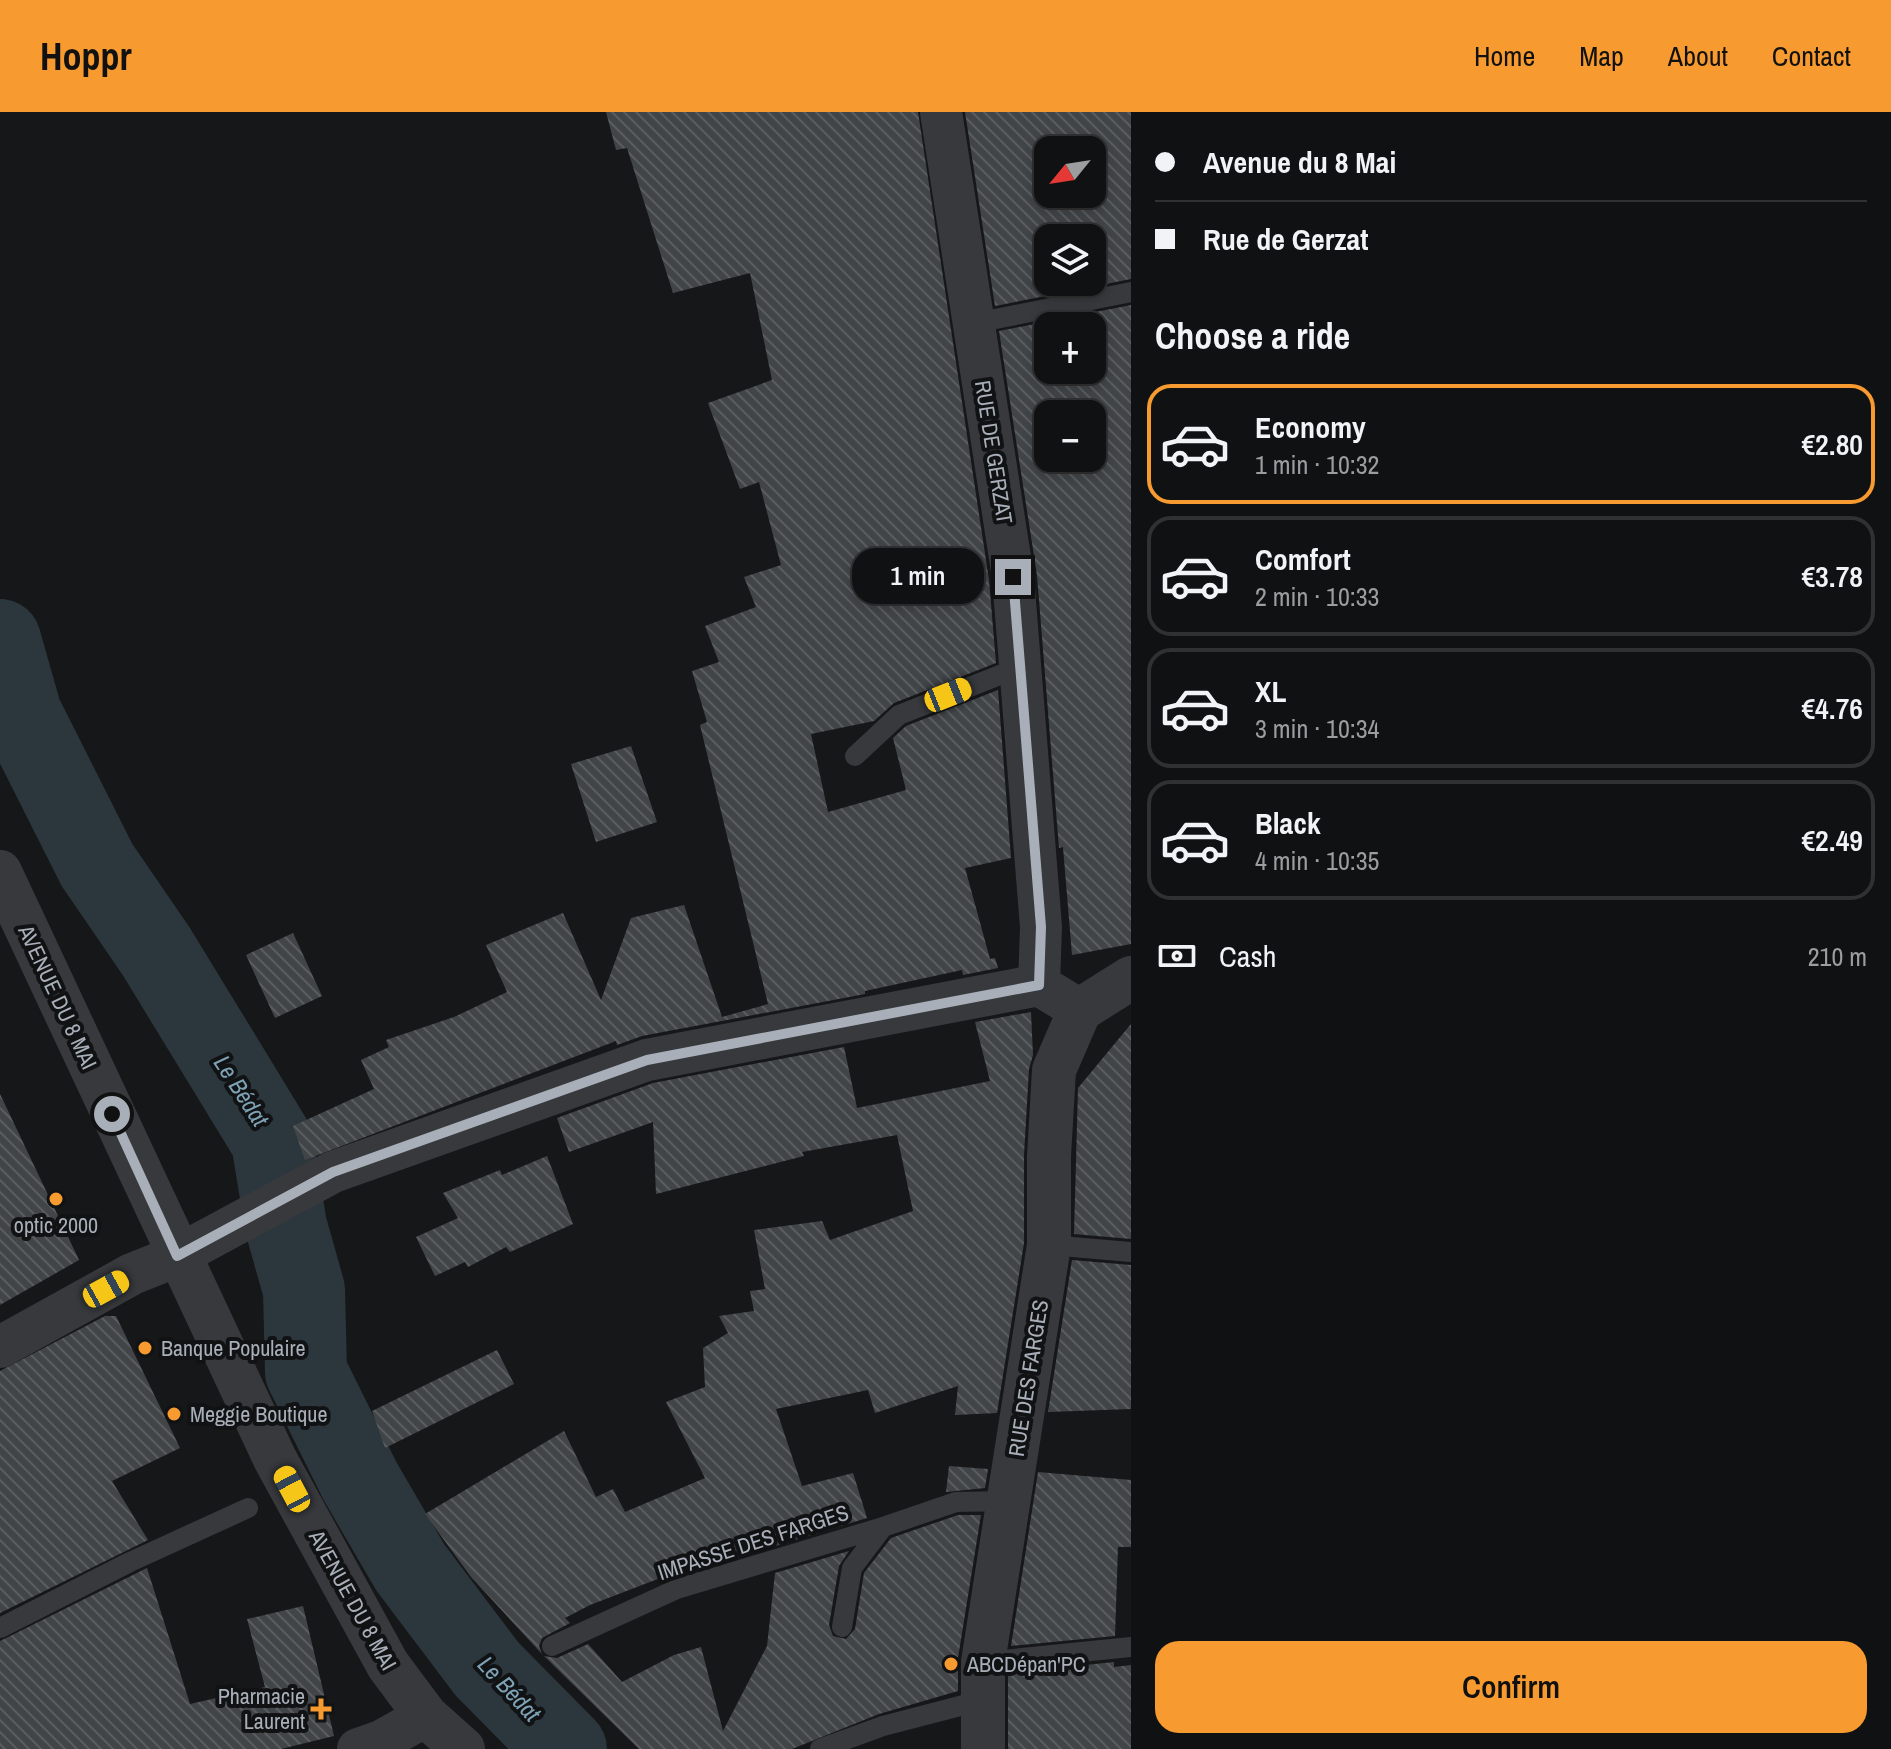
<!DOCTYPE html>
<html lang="en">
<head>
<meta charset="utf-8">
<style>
	body { margin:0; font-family:"Archivo Narrow",sans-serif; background:#1e1f20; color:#f1f3f6; height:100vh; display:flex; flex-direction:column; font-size:30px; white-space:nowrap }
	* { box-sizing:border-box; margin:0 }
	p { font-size:26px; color:#9c9d9f }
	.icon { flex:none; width:44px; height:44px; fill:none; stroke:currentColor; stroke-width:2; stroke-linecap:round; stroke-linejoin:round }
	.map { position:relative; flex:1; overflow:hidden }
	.panel { display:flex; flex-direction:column; background:#101112; width:760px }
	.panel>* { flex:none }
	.top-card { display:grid; align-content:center; height:176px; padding:0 24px; background:#101112 }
	.needle { width:52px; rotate:240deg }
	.fabs { position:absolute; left:1034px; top:24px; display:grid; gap:16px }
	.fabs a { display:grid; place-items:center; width:72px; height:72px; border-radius:16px; background:#101112; box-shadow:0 4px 12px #0003,0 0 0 2px #303132; font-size:40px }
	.end { position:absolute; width:36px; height:36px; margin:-18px; border:10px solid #a8afb9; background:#111; box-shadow:0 0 0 4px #111 }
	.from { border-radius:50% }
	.bubble { position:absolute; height:56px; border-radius:24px; background:#101112; box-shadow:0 4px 12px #0003,0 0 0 2px #303132; font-size:26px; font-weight:600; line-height:56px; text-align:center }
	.car { position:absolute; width:24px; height:48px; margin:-24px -12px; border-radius:10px; box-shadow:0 0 6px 2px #0007; background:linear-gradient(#f5c518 24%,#345 0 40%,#f5c518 0 76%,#345 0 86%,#f5c518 0) }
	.top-card b { display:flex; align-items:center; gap:28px; height:76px; font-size:30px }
	.top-card b+b { border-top:2px solid #303132 }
	.top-card i { width:20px; height:20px; background:#f1f3f6 }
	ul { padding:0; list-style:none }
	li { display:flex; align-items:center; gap:24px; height:120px; margin:0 16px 12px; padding:0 8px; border:4px solid #303132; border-radius:24px }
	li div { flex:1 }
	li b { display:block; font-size:30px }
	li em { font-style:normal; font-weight:600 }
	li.current { border-color:#f79a2f }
	li>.icon { width:72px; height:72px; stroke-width:1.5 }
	h2 { padding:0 24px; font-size:36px; line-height:96px }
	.pay { display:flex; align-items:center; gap:20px; height:88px; padding:0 24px; font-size:30px }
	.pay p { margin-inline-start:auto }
	.button { display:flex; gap:16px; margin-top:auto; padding:16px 24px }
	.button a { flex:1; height:92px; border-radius:24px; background:#f79a2f; color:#111; font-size:32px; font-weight:600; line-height:92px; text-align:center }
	header { display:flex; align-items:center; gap:48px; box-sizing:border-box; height:112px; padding:0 40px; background:#f79a2f; color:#111 }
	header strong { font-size:38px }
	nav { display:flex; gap:44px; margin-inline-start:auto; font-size:28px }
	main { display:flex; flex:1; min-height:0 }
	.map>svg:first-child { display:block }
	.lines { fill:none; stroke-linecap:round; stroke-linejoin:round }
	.river { stroke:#2c373d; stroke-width:82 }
	.building { fill:url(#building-back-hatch); fill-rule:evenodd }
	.service { stroke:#37393d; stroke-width:20 }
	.minor { stroke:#37393d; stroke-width:42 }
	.tertiary { stroke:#37393d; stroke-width:44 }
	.route { stroke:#a8afb9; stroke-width:10 }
	.poi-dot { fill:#f79a2f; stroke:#111213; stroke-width:3 }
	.labels { text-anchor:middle; stroke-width:8; stroke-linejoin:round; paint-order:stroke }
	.street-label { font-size:22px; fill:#a8afb9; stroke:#111213 }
	.poi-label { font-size:22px; fill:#a8afb9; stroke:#111213; text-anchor:start }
	.water-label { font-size:24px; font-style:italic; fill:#7ea2b5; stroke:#111213 }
</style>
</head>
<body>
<header>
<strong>Hoppr</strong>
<nav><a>Home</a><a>Map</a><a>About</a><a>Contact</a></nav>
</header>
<main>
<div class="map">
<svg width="1131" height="1637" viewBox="0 0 1131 1637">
	<defs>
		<pattern id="building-back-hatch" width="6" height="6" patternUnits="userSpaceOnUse" patternTransform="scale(2)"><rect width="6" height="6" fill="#424548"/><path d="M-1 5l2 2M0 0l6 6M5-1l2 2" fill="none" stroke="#5a5d60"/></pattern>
	</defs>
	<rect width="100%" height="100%" fill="#161718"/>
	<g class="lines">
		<!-- river -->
		<path class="river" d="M0,528L21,602L97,753L156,839L272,1029L286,1114L304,1178L306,1260L360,1369L410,1455L487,1557L566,1637"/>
	</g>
	<!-- building -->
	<path class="building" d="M606,0H918L989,468L996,551L894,591L874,609L811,622L828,700L906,678L893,626L906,614L998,578L1011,746L965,756L990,847L995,846L998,856L963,863L962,858L865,879V882L642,924L617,933L616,929L305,1048L293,1014L374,977L361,948L389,935L386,928L454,905L507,880L486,833L563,801L601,888L631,806L684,793L722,905L768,892L700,613L707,610L692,559L719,550L705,514L756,495L744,465L781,453L759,370L740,377L708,291L772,268L750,161L673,181L627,36L616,38Z
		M965,0H1131V167L995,194ZM1048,38H1092V82H1048ZM1048,126H1092V170H1048Z
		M1131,193V832L1072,843L1063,735L1059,736L1037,463L999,219ZM1048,214H1092V258H1048ZM1048,302H1092V346H1048Z
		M631,634L657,710L596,730L571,652Z
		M293,821L322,884L275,906L246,843Z
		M1031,900L1033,943L1029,957L1024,1043V1131L997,1301L955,1303L958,1274L875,1301L868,1278L776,1297L802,1374L853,1361L867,1406L742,1444L704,1454L702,1450L590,1493L565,1506L570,1511L542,1526L539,1534L542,1542L471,1465L425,1402L564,1319L596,1385L613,1377L625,1400L705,1366L666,1290L705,1275L703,1236L728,1221L719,1204L754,1199L750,1179L765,1177L754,1118L822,1109L830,1128L913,1099L897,1023L802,1040L804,1044L656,1082L653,1010L569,1040L557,1006L653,971L844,935L857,996L990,969L975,910Z
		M1131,912V1127L1074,1122L1078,976Z
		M0,982L79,1148L0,1193Z
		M547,1044L573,1112L510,1140L506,1135L468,1155L465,1150L435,1164L416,1125L458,1106L443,1081L500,1058L502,1063Z
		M1072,1148L1131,1153V1297L1048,1300Z
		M105,1204H116L180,1336L112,1369L148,1428L0,1501V1259Z
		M497,1238L514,1272L385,1336L372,1299Z
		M949,1354L988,1357L985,1376L946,1380Z
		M1038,1360L1131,1368V1435H1118L1115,1524L1011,1534Z
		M958,1403H981L958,1546V1579L879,1602L792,1637H639L544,1544L557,1546L588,1532L622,1570L674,1543L701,1535L723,1619L767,1534L775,1461L849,1439L839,1454L829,1513L833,1524L846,1527L855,1517L864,1461L891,1426Z
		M147,1456L190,1592L265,1575L247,1507L303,1494L334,1624L281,1637H0V1529Z
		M1114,1550V1555L1131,1553V1637H1008V1561Z"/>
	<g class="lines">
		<!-- service -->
		<path class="service" d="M975,211L1131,180
			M855,644L899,603L1020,555
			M1049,1133L1131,1140
			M842,1515L852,1456L883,1415L956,1390L1009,1389
			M0,1516L130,1450L248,1396
			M552,1534L677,1477L883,1415
			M983,1550L1131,1535
			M820,1637L883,1614L983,1588"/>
		<!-- minor -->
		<path class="minor" d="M941,0L1013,465L1041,815L1039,873
			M0,1235L132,1162L177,1144L333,1060L647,948L1039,873L1080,898
			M358,1637L381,1629L426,1604"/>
		<!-- tertiary -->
		<path class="tertiary" d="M0,760L275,1347L388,1553L426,1604L463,1637
			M983,1637V1550L1049,1133V1044L1054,958L1080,898L1131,866"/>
	</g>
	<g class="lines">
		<!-- route -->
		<path class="route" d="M112,1002L177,1144L333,1060L647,948L1039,873L1041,815L1013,465"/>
	</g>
	<!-- markers -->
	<g class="poi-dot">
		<circle cx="56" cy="1087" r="8"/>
		<circle cx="145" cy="1236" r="8"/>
		<circle cx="174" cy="1302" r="8"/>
		<circle cx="951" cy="1552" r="8"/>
		<path d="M317 1585h8v8h8v8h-8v8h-8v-8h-8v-8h8z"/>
	</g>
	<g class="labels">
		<!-- street labels -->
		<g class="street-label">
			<text transform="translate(994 340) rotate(81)" y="8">RUE DE GERZAT</text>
			<text transform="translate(58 885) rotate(65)" y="8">AVENUE DU 8 MAI</text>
			<text transform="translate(1028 1266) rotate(-81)" y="8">RUE DES FARGES</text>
			<text transform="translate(753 1430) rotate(-18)" y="8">IMPASSE DES FARGES</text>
			<text transform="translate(353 1488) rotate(61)" y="8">AVENUE DU 8 MAI</text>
		</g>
		<!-- poi labels -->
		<g class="poi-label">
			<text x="56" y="1121" text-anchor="middle">optic 2000</text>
			<text x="161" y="1244">Banque Populaire</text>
			<text x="190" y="1310">Meggie Boutique</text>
			<text x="967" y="1560">ABCDépan'PC</text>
			<text x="305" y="1592" text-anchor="end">Pharmacie<tspan x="305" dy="25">Laurent</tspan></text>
		</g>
		<!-- water labels -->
		<g class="water-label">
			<text transform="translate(241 979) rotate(57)" y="8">Le Bédat</text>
			<text transform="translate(509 1577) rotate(47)" y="8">Le Bédat</text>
		</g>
	</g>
</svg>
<div class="fabs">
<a><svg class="needle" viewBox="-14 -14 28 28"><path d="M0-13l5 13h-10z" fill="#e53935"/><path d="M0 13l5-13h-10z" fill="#9c9d9f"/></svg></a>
<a><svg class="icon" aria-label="layers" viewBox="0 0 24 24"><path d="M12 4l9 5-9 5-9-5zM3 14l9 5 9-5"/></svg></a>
<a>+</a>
<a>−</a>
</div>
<i class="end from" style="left:112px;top:1002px"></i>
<i class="end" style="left:1013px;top:465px"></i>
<div class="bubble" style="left:852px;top:436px;width:132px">1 min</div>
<i class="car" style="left:948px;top:583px;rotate:68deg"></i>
<i class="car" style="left:106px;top:1177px;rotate:61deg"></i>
<i class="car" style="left:292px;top:1377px;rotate:332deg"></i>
</div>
<section class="panel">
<div class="top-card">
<b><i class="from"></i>Avenue du 8 Mai</b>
<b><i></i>Rue de Gerzat</b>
</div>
<h2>Choose a ride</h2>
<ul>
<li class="current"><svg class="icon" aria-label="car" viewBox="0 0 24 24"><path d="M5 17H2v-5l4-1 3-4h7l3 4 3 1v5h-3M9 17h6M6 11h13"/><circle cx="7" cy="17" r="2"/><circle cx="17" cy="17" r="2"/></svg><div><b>Economy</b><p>1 min · 10:32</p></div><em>€2.80</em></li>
<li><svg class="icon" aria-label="car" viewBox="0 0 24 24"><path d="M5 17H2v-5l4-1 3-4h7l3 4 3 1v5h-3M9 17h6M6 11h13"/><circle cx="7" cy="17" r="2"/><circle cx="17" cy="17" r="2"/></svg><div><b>Comfort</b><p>2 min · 10:33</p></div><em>€3.78</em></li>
<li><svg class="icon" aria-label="car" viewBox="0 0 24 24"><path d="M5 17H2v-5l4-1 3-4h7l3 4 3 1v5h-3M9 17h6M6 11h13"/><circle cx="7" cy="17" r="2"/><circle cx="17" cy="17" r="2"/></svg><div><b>XL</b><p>3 min · 10:34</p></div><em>€4.76</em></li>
<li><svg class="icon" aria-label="car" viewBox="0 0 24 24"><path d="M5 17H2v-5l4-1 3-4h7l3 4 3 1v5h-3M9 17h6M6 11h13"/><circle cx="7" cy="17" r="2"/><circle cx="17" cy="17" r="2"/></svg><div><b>Black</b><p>4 min · 10:35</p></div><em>€2.49</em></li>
</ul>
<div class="pay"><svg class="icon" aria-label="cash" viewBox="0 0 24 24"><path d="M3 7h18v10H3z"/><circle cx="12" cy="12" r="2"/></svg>Cash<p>210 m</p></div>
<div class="button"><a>Confirm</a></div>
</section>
</main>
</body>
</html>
